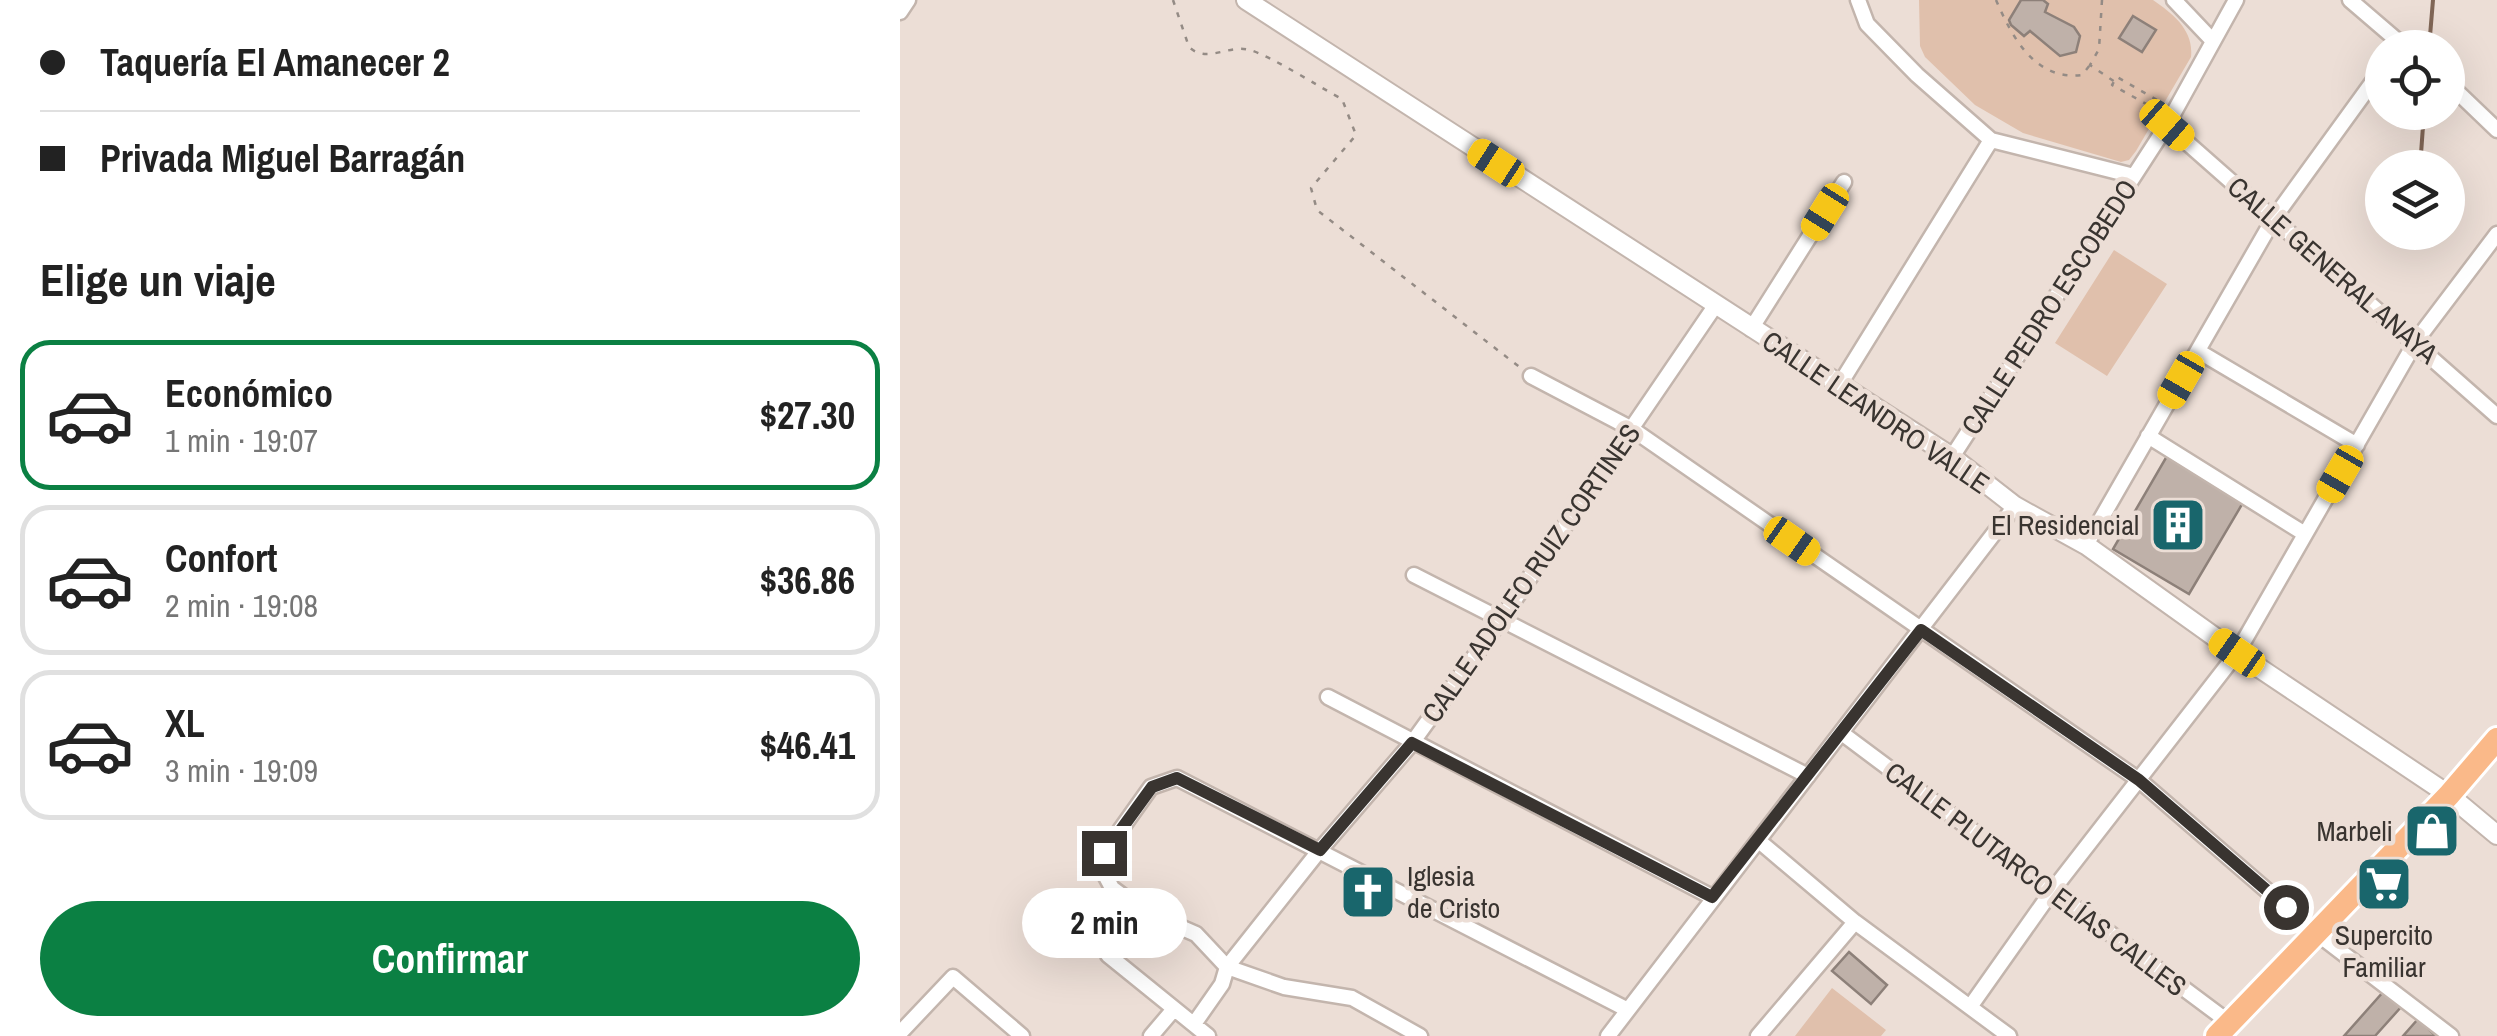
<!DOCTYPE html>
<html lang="es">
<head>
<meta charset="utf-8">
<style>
	body { margin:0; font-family:"Archivo Narrow",sans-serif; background:#f2f2f2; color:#222; height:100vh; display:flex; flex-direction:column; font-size:38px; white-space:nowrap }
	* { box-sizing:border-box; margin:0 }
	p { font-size:32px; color:#767676 }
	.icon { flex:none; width:55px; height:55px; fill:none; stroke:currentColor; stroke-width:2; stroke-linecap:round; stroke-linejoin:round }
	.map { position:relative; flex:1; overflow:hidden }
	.panel { display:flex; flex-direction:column; background:#fff; width:900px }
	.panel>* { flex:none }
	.hud { display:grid; align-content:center; height:220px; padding:0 40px; background:#fff }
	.controls { position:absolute; left:1465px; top:30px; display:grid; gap:20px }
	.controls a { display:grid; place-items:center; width:100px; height:100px; border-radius:50%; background:#fff; box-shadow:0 10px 40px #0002; font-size:50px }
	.end { position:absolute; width:45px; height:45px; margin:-22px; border:12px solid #393430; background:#fff; box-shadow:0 0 0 5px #fff }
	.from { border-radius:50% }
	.bubble { position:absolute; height:70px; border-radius:35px; background:#fff; box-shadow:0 10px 40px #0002; font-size:32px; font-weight:700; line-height:70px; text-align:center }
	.car { position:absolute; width:30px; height:60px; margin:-30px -15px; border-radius:12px; box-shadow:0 0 8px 2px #0007; background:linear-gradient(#f5c518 24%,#345 0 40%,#f5c518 0 76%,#345 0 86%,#f5c518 0) }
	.hud b { display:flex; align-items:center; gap:35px; height:95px; font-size:38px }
	.hud b+b { border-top:2px solid #e0e0e0 }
	.hud i { width:25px; height:25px; background:#222 }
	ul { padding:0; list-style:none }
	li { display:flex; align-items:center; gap:30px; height:150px; margin:0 20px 15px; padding:0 20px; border:5px solid #e0e0e0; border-radius:30px }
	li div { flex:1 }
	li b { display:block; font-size:38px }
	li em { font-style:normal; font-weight:700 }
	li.active { border-color:#0b8043 }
	li>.icon { width:90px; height:90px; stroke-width:1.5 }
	h2 { padding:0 40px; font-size:45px; line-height:120px }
	.primary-button { display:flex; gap:20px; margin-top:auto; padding:20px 40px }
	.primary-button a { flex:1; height:115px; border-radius:60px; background:#0b8043; color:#fff; font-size:40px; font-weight:700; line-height:115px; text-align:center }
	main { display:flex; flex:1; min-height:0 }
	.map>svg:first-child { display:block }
	.green { fill:#e0c0ac }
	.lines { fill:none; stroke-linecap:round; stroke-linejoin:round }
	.stream { stroke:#806656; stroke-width:4 }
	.building { fill:#bfb1a9; stroke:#8d8079; stroke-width:2.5 }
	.minor-casing { stroke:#c3b5ad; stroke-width:19 }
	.tertiary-casing { stroke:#c3b5ad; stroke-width:22 }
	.primary-casing { stroke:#fff; stroke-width:28 }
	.path { stroke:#948b85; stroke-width:2.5; stroke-dasharray:5 8; stroke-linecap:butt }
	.minor { stroke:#fff; stroke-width:14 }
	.tertiary { stroke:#fff; stroke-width:18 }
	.primary { stroke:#fab989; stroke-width:22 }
	.route { stroke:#393430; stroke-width:12 }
	.labels { text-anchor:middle; stroke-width:9; stroke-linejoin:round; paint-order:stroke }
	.street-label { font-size:28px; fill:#393430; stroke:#ecded6 }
	.poi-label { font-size:28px; fill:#393430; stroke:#ecded6; text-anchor:end }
</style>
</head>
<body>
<main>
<section class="panel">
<div class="hud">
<b><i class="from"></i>Taquería El Amanecer 2</b>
<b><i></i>Privada Miguel Barragán</b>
</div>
<h2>Elige un viaje</h2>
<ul>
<li class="active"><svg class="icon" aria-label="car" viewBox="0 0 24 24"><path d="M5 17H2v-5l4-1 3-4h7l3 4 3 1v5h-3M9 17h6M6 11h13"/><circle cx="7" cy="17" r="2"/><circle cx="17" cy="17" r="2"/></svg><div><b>Económico</b><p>1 min · 19:07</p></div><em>$27.30</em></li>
<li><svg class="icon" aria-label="car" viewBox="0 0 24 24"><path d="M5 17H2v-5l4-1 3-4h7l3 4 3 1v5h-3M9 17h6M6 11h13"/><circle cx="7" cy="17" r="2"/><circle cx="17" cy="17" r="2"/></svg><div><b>Confort</b><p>2 min · 19:08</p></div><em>$36.86</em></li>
<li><svg class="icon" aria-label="car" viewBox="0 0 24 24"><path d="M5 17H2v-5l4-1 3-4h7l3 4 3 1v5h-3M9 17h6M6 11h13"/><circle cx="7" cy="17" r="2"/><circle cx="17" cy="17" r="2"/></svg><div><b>XL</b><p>3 min · 19:09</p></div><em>$46.41</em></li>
</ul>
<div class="primary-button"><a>Confirmar</a></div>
</section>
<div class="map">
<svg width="1597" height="1036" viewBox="0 0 1597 1036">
	<rect width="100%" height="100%" fill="#ecded6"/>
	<!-- green -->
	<path class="green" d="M1019,0H1253C1273,14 1294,30 1291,57L1236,151L1229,160L1221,162L1123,133L1075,105L1025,57L1020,46Z
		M1214,250L1267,284L1207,376L1155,343Z
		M932,988L986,1030L981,1036H895Z"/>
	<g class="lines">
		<!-- stream -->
		<path class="stream" d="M1529,48L1533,0
			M1520,168L1524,112
			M1515,248L1516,232"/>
	</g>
	<!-- building -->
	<path class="building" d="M1121,0H1143L1148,4L1145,12L1174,27L1180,36L1176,52L1160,56L1130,31L1124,36L1111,25L1109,20Z
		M1233,16L1256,30L1242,52L1219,38Z
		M1267,456L1344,501L1289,594L1213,549Z
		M949,952L987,985L971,1004L932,971Z
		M1484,991L1502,1006L1475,1036H1444Z
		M1518,1019L1535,1035L1534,1036H1503Z"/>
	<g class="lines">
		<!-- minor casing -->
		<g class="minor-casing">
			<path id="minor" d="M958,0L967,24L1017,75L1091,140L1234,176
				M1274,0L1312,40
				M1450,0L1506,48
				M0,12L8,0
				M1548,83L1597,130
				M1267,125L1597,416
				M851,329L944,182
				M1298,351L1457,445
				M631,376L732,429L1239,780L1415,932L1551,1036
				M940,384L1091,140
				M1248,436L1405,534
				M1052,457L1267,125L1336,0
				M1186,545L1374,218L1482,69
				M514,575L908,776
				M428,697L812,897
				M943,734L1330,1023
				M859,841L955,922L1109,1036
				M208,955L308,1036
				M1070,1007L1152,891L1337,653L1516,341L1597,234
				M294,1024L322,984L327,967L419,851L512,743L600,621L815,306
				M0,1033L53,977L122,1036
				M251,1036L274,1009
				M520,1036L452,998L384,987L327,967L296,934L243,911L212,888L203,871L204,853L251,787L277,778L728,1010
				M708,1036L1115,506
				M858,1036L955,922"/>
		</g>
		<!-- tertiary casing -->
		<g class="tertiary-casing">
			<path id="tertiary" d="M346,0L1052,457L1115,506L1186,545L1337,653L1549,795L1597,835"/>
		</g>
		<!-- primary casing -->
		<g class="primary-casing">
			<path id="primary" d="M1317,1036L1549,795L1597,739"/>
		</g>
		<!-- path -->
		<path class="path" d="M273,0L289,47C307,64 328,44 350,50C373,57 419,87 442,99L456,135L411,188L417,210L622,369
			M1096,0C1112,37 1135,81 1182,75L1190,65
			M1202,0L1199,49L1190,65L1215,82
			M1259,111L1212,85L1217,77L1264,104"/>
		<!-- minor -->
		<use href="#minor" class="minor"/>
		<!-- tertiary -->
		<use href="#tertiary" class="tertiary"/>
		<!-- primary -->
		<use href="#primary" class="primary"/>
	</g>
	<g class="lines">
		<!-- route -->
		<path class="route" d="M204,853L252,787L277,778L420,850L512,743L812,897L1021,630L1239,780L1386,907"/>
	</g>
	<!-- icons -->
	<defs>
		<g id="building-square" transform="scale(2.875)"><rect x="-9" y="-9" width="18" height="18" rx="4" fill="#19666c" stroke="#ecded6"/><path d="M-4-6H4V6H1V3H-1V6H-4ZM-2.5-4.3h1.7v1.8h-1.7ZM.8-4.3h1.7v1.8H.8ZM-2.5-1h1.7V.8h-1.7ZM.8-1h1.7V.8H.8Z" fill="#fff"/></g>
		<g id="shop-square" transform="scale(2.875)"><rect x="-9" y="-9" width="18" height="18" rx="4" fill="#19666c" stroke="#ecded6"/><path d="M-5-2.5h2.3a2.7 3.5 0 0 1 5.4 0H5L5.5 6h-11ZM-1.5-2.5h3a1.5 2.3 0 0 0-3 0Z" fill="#fff"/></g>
		<g id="supermarket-square" transform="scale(2.875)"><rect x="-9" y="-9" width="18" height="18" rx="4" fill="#19666c" stroke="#ecded6"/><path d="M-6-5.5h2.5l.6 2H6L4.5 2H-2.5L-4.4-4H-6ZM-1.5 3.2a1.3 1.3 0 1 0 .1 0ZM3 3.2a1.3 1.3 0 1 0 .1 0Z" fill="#fff"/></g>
		<g id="church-square" transform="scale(2.875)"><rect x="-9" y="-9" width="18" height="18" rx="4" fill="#19666c" stroke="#ecded6"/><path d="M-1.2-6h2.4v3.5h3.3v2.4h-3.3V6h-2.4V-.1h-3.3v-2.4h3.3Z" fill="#fff"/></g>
	</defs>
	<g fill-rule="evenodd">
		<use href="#building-square" x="1278" y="525"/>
		<use href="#shop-square" x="1532" y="831"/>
		<use href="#supermarket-square" x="1484" y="884"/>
		<use href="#church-square" x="468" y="892"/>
	</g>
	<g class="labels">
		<!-- street labels -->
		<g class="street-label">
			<text transform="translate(1433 270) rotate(41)" y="10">CALLE GENERAL ANAYA</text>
			<text transform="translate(1149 307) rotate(-57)" y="10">CALLE PEDRO ESCOBEDO</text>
			<text transform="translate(976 412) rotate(34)" y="10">CALLE LEANDRO VALLE</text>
			<text transform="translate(631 573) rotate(-55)" y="10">CALLE ADOLFO RUIZ CORTINES</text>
			<text transform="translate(1136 879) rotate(37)" y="10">CALLE PLUTARCO ELÍAS CALLES</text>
		</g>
		<!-- poi labels -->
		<g class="poi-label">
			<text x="1239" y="535">El Residencial</text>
			<text x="1493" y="841">Marbeli</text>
			<text x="507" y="886" text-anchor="start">Iglesia<tspan x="507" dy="32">de Cristo</tspan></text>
			<text x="1484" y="945" text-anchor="middle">Supercito<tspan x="1484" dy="32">Familiar</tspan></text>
		</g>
	</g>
</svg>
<div class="controls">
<a><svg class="icon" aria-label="locate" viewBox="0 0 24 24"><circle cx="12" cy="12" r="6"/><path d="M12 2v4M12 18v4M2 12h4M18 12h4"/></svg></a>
<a><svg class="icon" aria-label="layers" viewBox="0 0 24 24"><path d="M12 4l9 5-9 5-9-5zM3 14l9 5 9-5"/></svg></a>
</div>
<i class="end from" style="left:1386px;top:907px"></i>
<i class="end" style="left:204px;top:853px"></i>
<div class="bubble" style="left:122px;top:888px;width:165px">2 min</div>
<i class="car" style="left:1267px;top:125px;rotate:131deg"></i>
<i class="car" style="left:596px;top:163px;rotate:303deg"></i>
<i class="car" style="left:925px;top:212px;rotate:212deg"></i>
<i class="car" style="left:1281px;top:380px;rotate:210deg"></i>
<i class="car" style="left:1440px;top:474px;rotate:210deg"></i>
<i class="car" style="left:892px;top:541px;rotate:125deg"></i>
<i class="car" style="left:1337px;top:653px;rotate:305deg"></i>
</div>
</main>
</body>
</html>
